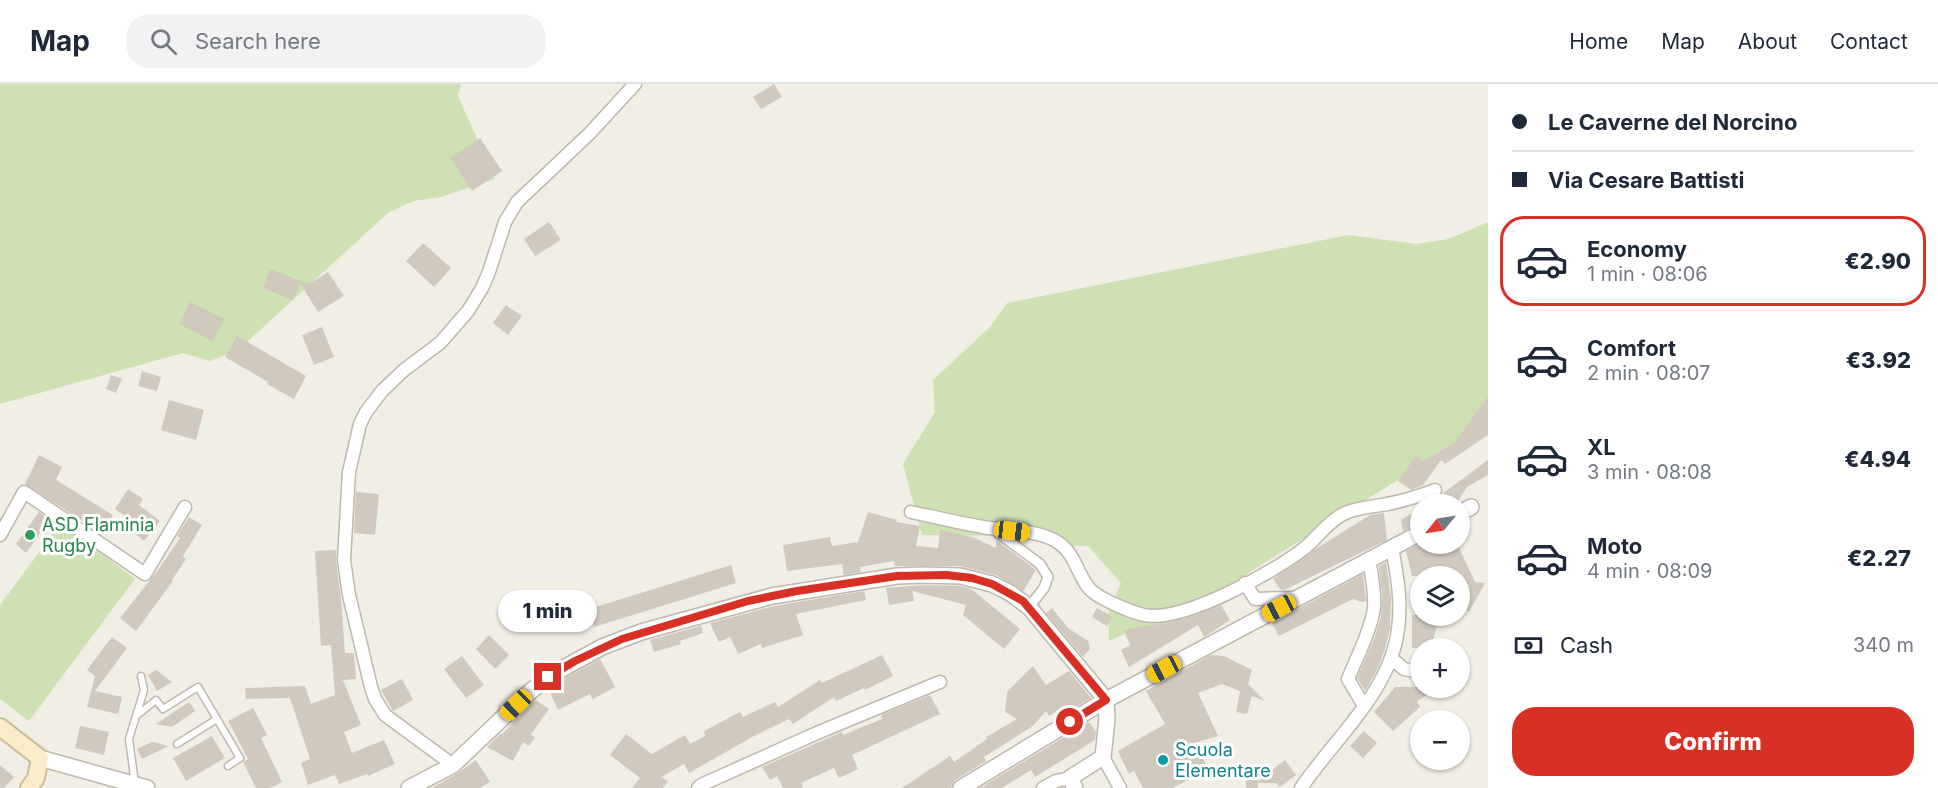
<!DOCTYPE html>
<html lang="en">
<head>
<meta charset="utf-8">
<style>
	body { margin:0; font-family:Inter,sans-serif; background:#f2f2f3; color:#1f2937; height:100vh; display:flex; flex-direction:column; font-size:22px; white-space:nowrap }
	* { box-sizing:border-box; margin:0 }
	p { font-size:20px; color:#747a83 }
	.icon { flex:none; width:33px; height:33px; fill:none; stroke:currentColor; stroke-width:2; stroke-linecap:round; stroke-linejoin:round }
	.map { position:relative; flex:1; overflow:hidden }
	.drawer { display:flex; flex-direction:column; background:#fff; width:450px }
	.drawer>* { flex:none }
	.guide { display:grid; align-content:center; height:132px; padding:0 24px; background:#fff }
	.needle { width:39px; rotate:240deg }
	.fabs { position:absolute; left:1410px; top:410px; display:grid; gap:12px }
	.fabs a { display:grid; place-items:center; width:60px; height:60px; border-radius:50%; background:#fff; box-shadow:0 2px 4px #0004; font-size:30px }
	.end { position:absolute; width:27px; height:27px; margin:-14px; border:8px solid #d93025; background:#fff; box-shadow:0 0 0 3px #fff }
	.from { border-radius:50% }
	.bubble { position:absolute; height:42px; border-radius:21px; background:#fff; box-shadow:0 2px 4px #0004; font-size:20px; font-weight:800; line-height:42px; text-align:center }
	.car { position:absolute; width:18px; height:36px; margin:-18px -9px; border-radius:8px; box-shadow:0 0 4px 2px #0007; background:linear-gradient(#f5c518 24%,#345 0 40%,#f5c518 0 76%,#345 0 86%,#f5c518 0) }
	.guide b { display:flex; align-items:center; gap:21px; height:57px; font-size:22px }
	.guide b+b { border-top:2px solid #e0e1e3 }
	.guide i { width:15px; height:15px; background:#1f2937 }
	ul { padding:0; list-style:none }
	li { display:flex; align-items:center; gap:18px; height:90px; margin:0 12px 9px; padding:0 12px; border:3px solid transparent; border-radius:24px }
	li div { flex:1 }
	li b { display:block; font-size:22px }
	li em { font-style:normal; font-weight:800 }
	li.selected { border-color:#d93025 }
	li>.icon { width:54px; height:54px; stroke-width:1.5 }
	.pay { display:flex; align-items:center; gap:15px; height:66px; padding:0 24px; font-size:22px }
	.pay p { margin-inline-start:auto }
	.primary-button { display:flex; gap:12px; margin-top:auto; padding:12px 24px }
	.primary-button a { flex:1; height:69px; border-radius:24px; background:#d93025; color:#fff; font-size:24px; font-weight:800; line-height:69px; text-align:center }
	header { display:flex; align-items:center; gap:36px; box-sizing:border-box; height:84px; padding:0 30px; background:#fff; border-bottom:2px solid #e0e1e3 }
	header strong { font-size:28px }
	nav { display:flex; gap:33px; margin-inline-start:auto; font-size:21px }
	.search { width:420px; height:54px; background:#f2f2f3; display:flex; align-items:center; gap:15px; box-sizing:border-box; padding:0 21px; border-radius:24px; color:#747a83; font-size:22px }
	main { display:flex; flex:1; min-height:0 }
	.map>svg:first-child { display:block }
	.green { fill:#cde1b3 }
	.building { fill:#d1c9bd }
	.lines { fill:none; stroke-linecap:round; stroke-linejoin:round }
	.service-casing { stroke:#beb8ad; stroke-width:9 }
	.pedestrian-casing { stroke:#beb8ad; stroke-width:12 }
	.minor-casing { stroke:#beb8ad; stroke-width:15 }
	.tertiary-casing { stroke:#beb8ad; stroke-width:18 }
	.secondary-casing { stroke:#ccbf9a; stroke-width:20 }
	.service { stroke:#fff; stroke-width:6 }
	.pedestrian { stroke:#fff; stroke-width:9 }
	.minor { stroke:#fff; stroke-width:12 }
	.tertiary { stroke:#fff; stroke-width:15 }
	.secondary { stroke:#f9ecc9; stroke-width:16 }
	.route { stroke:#d93025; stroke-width:8 }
	.leisure-dot { fill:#2e9e5b; stroke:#fff; stroke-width:2 }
	.culture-dot { fill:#0f9aa8; stroke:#fff; stroke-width:2 }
	.labels { text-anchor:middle; stroke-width:6; stroke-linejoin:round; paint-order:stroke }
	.leisure-label { font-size:18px; fill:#27864d; stroke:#fff; text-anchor:start }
	.culture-label { font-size:18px; fill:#0d838f; stroke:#fff; text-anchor:start }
</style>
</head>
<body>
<header>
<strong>Map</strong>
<div class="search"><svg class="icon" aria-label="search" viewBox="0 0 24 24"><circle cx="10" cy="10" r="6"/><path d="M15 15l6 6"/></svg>Search here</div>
<nav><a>Home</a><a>Map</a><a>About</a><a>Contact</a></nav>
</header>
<main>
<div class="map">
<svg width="1488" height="704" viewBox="0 0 1488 704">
	<rect width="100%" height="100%" fill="#f1eee6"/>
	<!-- green -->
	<path class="green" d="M0,0H461L458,12L495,95L441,113L413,117L388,129L238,266L210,277L183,269L0,320Z
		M1488,138V340L1253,486L1166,552L1133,546L1109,557L1108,530L1121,499L1088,462L1056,461L1023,452L922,451L903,380L935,328L933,296L990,243L1007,219L1349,151L1416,160L1449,155Z
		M61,439L135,495L29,637L0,615V521Z"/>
	<!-- building -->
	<path class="building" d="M774,0L782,13L761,25L753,13Z
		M480,54L502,87L472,107L450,74Z
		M549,138L561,156L535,172L524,155Z
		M423,159L451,184L434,203L406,177Z
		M270,185L309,200L328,188L344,212L318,228L300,199L293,216L263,204Z
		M190,218L224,235L213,257L179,240Z
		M506,221L522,232L508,251L493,239Z
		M322,243L334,273L314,281L302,251Z
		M237,252L306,292L294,315L267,300L268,298L225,273Z
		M142,287L161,293L157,307L138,302Z
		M111,291L122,295L116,309L106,305Z
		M1488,313V351L1445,380L1441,376L1423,401L1411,406L1398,397L1416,372L1423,377L1454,359Z
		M169,316L204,326L196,356L161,346Z
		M39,371L62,383L56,396L113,431L101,449L25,400Z
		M1488,376V391L1467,403L1456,420H1425L1438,413Z
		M128,405L143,415L139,421L160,437L144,457L129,445L134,438L115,425Z
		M356,408L379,410L375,451L354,449Z
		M39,428L55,439L50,445L46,441L26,469L16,460Z
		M868,428L897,436L896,438L920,442L916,462L938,464L940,446L972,453L996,464V457L999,458L1036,486L1023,507L996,491L960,482H895L894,477L860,483L861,488L844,491L842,480L787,487L783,461L830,453L832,462L858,458Z
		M1384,429L1387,456L1284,506H1281L1273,495L1317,464L1370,431Z
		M1410,430L1417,440L1403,447L1401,436Z
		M189,433L202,441L183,472L186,475L172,496L173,497L136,547L120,534L158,486L180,454L177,452Z
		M1422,459H1457L1475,498L1485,499L1469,528L1460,519V492H1412L1406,467Z
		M336,466V477L341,515L345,569H354L356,595L343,596L361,641L344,648L352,669L384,656L395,680L368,692L367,690L339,700L335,691L308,701L301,679L310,675L290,614L246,615L245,604L305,602L311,620L335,611L331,561L321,562L315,467Z
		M1386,478L1391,515L1390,544L1385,565L1377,586L1365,607L1357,594L1375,553L1381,533L1382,511L1379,482Z
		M731,481L736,499L594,543L589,525Z
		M1363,490L1366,517L1361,518L1353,515L1279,552L1272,539Z
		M924,501L959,502L971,505L1020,545L1004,565L963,531L966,521L912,507L914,517L889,521L886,504Z
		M864,507L866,516L796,530L803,551L762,564L761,560L738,570L730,553L719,558L710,539L774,522Z
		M1221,521L1230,536L1204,553L1198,541L1129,583L1121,566L1130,561L1124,546L1182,536Z
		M1052,524L1068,544L1088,557L1090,565L1083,573L1046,529Z
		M1097,524L1112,532L1107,542L1092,533Z
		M1412,531H1447L1449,541L1436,543L1432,564H1412Z
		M701,542L703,549L680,557L681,560L654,568L650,556Z
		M489,551L509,571L495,585L476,565Z
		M112,553L127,564L95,607L122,613L118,630L87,623L95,592L87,586Z
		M882,571L893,592L865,606L864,604L836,617L834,613L793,640L789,635L754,652L689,689L684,680L661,693L668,697L663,704H632L640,694L610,671L626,650L652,670L685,651L690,660L705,652L704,647L740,628L743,633L775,618L778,623L820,596L822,599Z
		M1211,571L1224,572L1252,586L1248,600L1265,617L1252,612L1247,630L1236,628L1240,607L1222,600L1198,609L1218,652L1194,659L1209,685L1173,704H1143L1134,687L1129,690L1118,667L1165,640L1146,607Z
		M462,572L484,601L466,614L444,585Z
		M600,575L615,603L593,615L590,610L558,626L549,606L565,594Z
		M1033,582L1046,601L1069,587L1091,614L1066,629L1063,623L1049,632L1046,627L1033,642L984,673L986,677L955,696L951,704H902L950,672L954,678L987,655L986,653L1017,635L1005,628L1007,608Z
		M156,586L172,598L157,607L148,591Z
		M402,595L413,616L393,627L381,606Z
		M1395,603H1441L1417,617L1420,623L1393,647L1374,628Z
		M930,611L940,630L852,671L858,685L839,694L834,684L801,699L803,704H783L777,692L770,696L762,683L842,648L843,651L882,635L881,632L883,630Z
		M536,616L549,625L531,650L535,654L529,662L523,658L513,677L487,663L500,650H502Z
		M189,618L195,627L172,643L156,640Z
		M253,624L267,651L261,654L282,698L270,704H256L243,678L248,675L228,637Z
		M1089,638L1096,648L1095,656L1035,693L1031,686L1002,704H980Z
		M80,642L109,648L104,671L75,664Z
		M1364,647L1377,659L1363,674L1350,662Z
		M212,652L225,674L186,697L173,674Z
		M152,658L169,662L142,675L137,665Z
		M476,676L490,698L480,704H432L458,689Z
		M1285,676L1296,691L1280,703L1276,699H1258V704H1246V691L1258,690V697Z
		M0,681L14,693L4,704H0Z"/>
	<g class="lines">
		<!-- service casing -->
		<g class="service-casing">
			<path id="service" d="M136,632L156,616L163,625L198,603L240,674L228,682
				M177,660L217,635
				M135,700L129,655L144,606L141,592"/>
		</g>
		<!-- pedestrian casing -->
		<g class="pedestrian-casing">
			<path id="pedestrian" d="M993,445L1040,480L1048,493L1044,504L1029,523"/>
		</g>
		<!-- minor casing -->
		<g class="minor-casing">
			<path id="minor" d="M911,428C935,433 959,439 983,443C1005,447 1033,445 1054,456C1074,466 1076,487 1088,503C1096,514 1131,528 1144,531C1182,539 1272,489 1302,466C1317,455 1326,439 1343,430C1357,423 1372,423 1387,420C1404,417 1419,412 1435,406
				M0,451L24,408L145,490L185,423
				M1245,499L1255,515L1294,514
				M1391,574L1404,585L1420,588
				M1460,574V573
				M1364,622L1348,595C1356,575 1372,544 1374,523C1375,507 1372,491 1369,475
				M1103,673L1120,704
				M453,681L385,631L375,615L371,603L349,511L344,476L349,388L360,340L366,328L382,307L404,286L440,259L468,227L482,204L489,188L505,138L517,118L590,49L635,0
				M698,704L701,701L817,649L940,598
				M1043,704L1056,697L1070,694
				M1301,704C1334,655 1391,607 1398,545C1402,517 1397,491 1392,463"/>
		</g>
		<!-- tertiary casing -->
		<g class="tertiary-casing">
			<path id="tertiary" d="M1460,429L1471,423
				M40,674L147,704
				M409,704L453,681L532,606L560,586L602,563L641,548L772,512L897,492L924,491L960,492L992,500L1010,509L1029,523L1106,616
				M961,704L1106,616L1420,449
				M1075,704L1070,694L1103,673L1107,635L1106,616"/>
		</g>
		<!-- secondary casing -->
		<g class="secondary-casing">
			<path id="secondary" d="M0,643L40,674L36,694L29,704"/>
		</g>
		<!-- service -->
		<use href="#service" class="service"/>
		<!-- pedestrian -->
		<use href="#pedestrian" class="pedestrian"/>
		<!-- minor -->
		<use href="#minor" class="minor"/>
		<!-- tertiary -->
		<use href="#tertiary" class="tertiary"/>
		<!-- secondary -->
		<use href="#secondary" class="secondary"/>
	</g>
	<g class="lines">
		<!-- route -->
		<path class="route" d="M548,593L575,577L622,555L748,517L797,507L897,492L946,491L972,494L992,500L1023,517L1106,616L1070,638"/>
	</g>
	<!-- markers -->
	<circle class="leisure-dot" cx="30" cy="451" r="6"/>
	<circle class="culture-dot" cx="1163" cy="676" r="6"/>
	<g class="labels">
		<!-- leisure labels -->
		<g class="leisure-label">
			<text x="42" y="447">ASD Flaminia<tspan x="42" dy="21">Rugby</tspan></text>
		</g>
		<!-- culture labels -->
		<g class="culture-label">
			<text x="1175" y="672">Scuola<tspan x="1175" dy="21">Elementare</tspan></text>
		</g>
	</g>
</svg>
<div class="fabs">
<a><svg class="needle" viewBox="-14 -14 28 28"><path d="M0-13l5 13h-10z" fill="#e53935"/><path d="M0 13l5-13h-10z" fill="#747a83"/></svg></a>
<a><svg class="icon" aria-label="layers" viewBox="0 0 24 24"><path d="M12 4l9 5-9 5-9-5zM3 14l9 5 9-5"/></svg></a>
<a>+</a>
<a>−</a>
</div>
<i class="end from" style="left:1070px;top:638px"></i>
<i class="end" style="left:548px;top:593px"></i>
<div class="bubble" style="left:498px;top:506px;width:99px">1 min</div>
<i class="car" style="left:1012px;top:447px;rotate:97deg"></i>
<i class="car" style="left:1279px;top:524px;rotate:242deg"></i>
<i class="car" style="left:1164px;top:585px;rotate:242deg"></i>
<i class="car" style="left:516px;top:621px;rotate:226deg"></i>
</div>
<section class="drawer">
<div class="guide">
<b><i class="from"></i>Le Caverne del Norcino</b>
<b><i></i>Via Cesare Battisti</b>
</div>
<ul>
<li class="selected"><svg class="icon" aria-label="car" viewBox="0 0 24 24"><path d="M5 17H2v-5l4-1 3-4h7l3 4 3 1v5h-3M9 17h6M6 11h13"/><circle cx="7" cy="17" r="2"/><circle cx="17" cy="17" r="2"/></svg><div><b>Economy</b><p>1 min · 08:06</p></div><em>€2.90</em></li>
<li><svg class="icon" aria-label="car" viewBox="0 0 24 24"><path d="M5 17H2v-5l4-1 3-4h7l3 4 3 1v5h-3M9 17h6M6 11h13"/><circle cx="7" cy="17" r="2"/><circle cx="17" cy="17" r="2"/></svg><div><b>Comfort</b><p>2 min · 08:07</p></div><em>€3.92</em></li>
<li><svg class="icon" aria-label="car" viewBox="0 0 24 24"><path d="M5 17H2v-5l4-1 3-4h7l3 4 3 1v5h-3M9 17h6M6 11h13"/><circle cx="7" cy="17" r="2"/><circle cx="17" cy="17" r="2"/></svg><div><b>XL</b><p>3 min · 08:08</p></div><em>€4.94</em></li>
<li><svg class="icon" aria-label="car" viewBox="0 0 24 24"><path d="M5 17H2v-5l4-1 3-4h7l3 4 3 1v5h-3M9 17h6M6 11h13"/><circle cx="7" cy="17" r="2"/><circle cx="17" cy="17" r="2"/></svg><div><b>Moto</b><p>4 min · 08:09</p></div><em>€2.27</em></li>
</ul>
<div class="pay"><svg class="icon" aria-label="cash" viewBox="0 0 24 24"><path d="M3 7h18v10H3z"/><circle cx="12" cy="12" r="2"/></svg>Cash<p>340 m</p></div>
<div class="primary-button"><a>Confirm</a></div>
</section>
</main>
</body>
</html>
